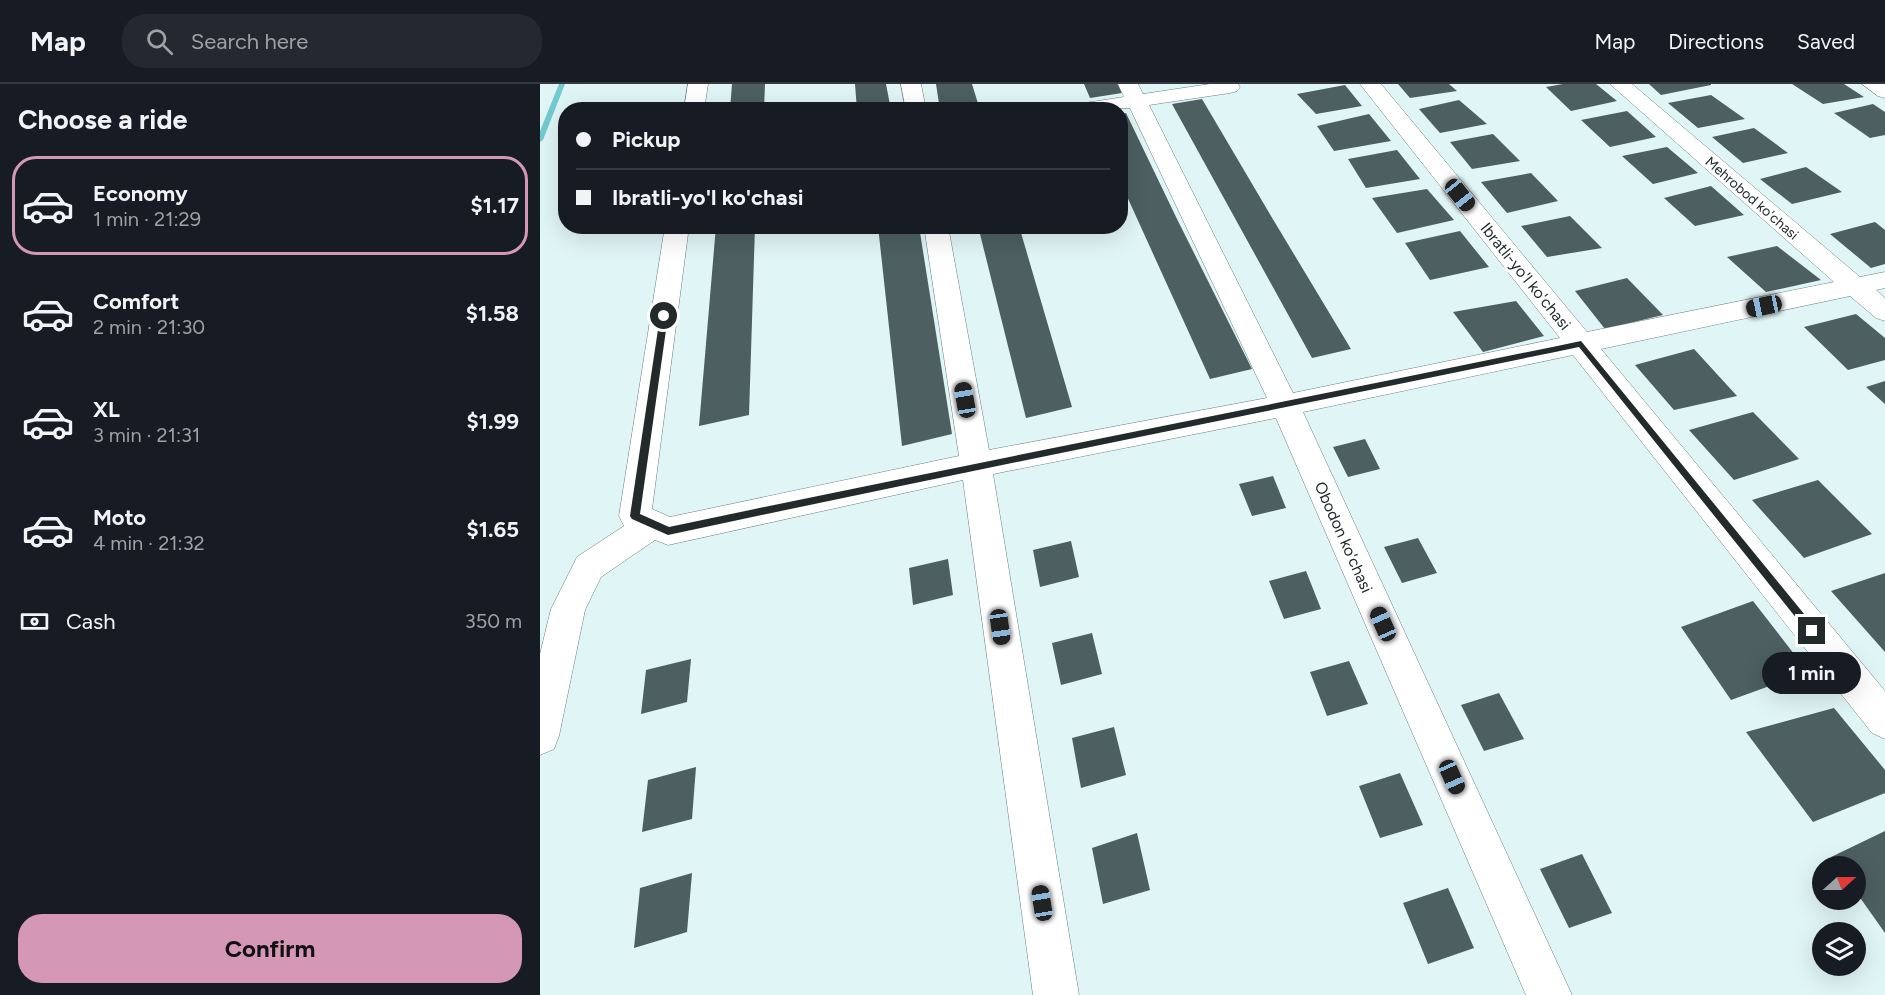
<!DOCTYPE html>
<html lang="en">
<head>
<meta charset="utf-8">
<style>
	body { margin:0; font-family:Figtree,sans-serif; background:#242831; color:#f1f3f6; height:100vh; display:flex; flex-direction:column; font-size:22px; white-space:nowrap }
	* { box-sizing:border-box; margin:0 }
	p { font-size:20px; color:#9ea1a6 }
	.icon { flex:none; width:33px; height:33px; fill:none; stroke:currentColor; stroke-width:2; stroke-linecap:round; stroke-linejoin:round }
	.map { position:relative; flex:1; overflow:hidden }
	.side { display:flex; flex-direction:column; background:#171b24; width:540px }
	.side>* { flex:none }
	.guide { position:absolute; left:18px; top:18px; width:570px; height:132px; border-radius:24px; box-shadow:0 6px 24px #0002; display:grid; align-content:center; height:132px; padding:0 18px; background:#171b24 }
	.needle { width:39px; rotate:69deg }
	.buttons { position:absolute; left:1272px; top:772px; display:grid; gap:12px }
	.buttons a { display:grid; place-items:center; width:54px; height:54px; border-radius:50%; background:#171b24; box-shadow:0 6px 24px #0002; font-size:30px }
	.end { position:absolute; width:27px; height:27px; margin:-14px; border:8px solid #222a2b; background:#fff; box-shadow:0 0 0 3px #fff }
	.from { border-radius:50% }
	.bubble { position:absolute; height:42px; border-radius:21px; background:#171b24; box-shadow:0 6px 24px #0002; font-size:20px; font-weight:700; line-height:42px; text-align:center }
	.car { position:absolute; width:18px; height:36px; margin:-18px -9px; border-radius:8px; box-shadow:0 0 4px 2px #0007; background:linear-gradient(#222 24%,#8ab4d8 0 40%,#222 0 76%,#8ab4d8 0 86%,#222 0) }
	.guide b { display:flex; align-items:center; gap:21px; height:57px; font-size:22px }
	.guide b+b { border-top:2px solid #363941 }
	.guide i { width:15px; height:15px; background:#f1f3f6 }
	ul { padding:0; list-style:none }
	li { display:flex; align-items:center; gap:18px; height:99px; margin:0 12px 9px; padding:0 6px; border:3px solid transparent; border-radius:24px }
	li div { flex:1 }
	li b { display:block; font-size:22px }
	li em { font-style:normal; font-weight:700 }
	li.active { border-color:#d497b6 }
	li>.icon { width:54px; height:54px; stroke-width:1.5 }
	h2 { padding:0 18px; font-size:27px; line-height:72px }
	.pay { display:flex; align-items:center; gap:15px; height:66px; padding:0 18px; font-size:22px }
	.pay p { margin-inline-start:auto }
	.button { display:flex; gap:12px; margin-top:auto; padding:12px 18px }
	.button a { flex:1; height:69px; border-radius:24px; background:#d497b6; color:#111; font-size:24px; font-weight:700; line-height:69px; text-align:center }
	header { display:flex; align-items:center; gap:36px; box-sizing:border-box; height:84px; padding:0 30px; background:#171b24; border-bottom:2px solid #363941 }
	header strong { font-size:28px }
	nav { display:flex; gap:33px; margin-inline-start:auto; font-size:21px }
	.search { width:420px; height:54px; background:#242831; display:flex; align-items:center; gap:15px; box-sizing:border-box; padding:0 21px; border-radius:24px; color:#9ea1a6; font-size:22px }
	main { display:flex; flex:1; min-height:0 }
	.map>svg:first-child { display:block }
	.lines { fill:none; stroke-linecap:round; stroke-linejoin:round }
	.stream { fill:#72cbd1; fill-rule:evenodd }
	.building { fill:#4d5f60 }
	.minor-casing { stroke:#6b7e7f; stroke-width:1 }
	.minor { fill:#fff; fill-rule:evenodd }
	.route { fill:#222a2b }
	.labels { text-anchor:middle; stroke-width:6; stroke-linejoin:round; paint-order:stroke }
	.far-street-label { font-size:14px; fill:#222a2b; stroke:#fff }
	.street-label { font-size:16px; fill:#222a2b; stroke:#fff }
</style>
</head>
<body>
<header>
<strong>Map</strong>
<div class="search"><svg class="icon" aria-label="search" viewBox="0 0 24 24"><circle cx="10" cy="10" r="6"/><path d="M15 15l6 6"/></svg>Search here</div>
<nav><a>Map</a><a>Directions</a><a>Saved</a></nav>
</header>
<main>
<section class="side">
<h2>Choose a ride</h2>
<ul>
<li class="active"><svg class="icon" aria-label="car" viewBox="0 0 24 24"><path d="M5 17H2v-5l4-1 3-4h7l3 4 3 1v5h-3M9 17h6M6 11h13"/><circle cx="7" cy="17" r="2"/><circle cx="17" cy="17" r="2"/></svg><div><b>Economy</b><p>1 min · 21:29</p></div><em>$1.17</em></li>
<li><svg class="icon" aria-label="car" viewBox="0 0 24 24"><path d="M5 17H2v-5l4-1 3-4h7l3 4 3 1v5h-3M9 17h6M6 11h13"/><circle cx="7" cy="17" r="2"/><circle cx="17" cy="17" r="2"/></svg><div><b>Comfort</b><p>2 min · 21:30</p></div><em>$1.58</em></li>
<li><svg class="icon" aria-label="car" viewBox="0 0 24 24"><path d="M5 17H2v-5l4-1 3-4h7l3 4 3 1v5h-3M9 17h6M6 11h13"/><circle cx="7" cy="17" r="2"/><circle cx="17" cy="17" r="2"/></svg><div><b>XL</b><p>3 min · 21:31</p></div><em>$1.99</em></li>
<li><svg class="icon" aria-label="car" viewBox="0 0 24 24"><path d="M5 17H2v-5l4-1 3-4h7l3 4 3 1v5h-3M9 17h6M6 11h13"/><circle cx="7" cy="17" r="2"/><circle cx="17" cy="17" r="2"/></svg><div><b>Moto</b><p>4 min · 21:32</p></div><em>$1.65</em></li>
</ul>
<div class="pay"><svg class="icon" aria-label="cash" viewBox="0 0 24 24"><path d="M3 7h18v10H3z"/><circle cx="12" cy="12" r="2"/></svg>Cash<p>350 m</p></div>
<div class="button"><a>Confirm</a></div>
</section>
<div class="map">
<svg width="1345" height="911" viewBox="0 0 1345 911">
	<rect width="100%" height="100%" fill="#e0f5f6"/>
	<g class="lines">
		<!-- stream -->
		<path class="stream" d="M19,0H25L3,56L0,58V47Z"/>
	</g>
	<!-- building -->
	<path class="building" d="M192,0H225L224,26H190Z
		M315,0H346L351,26H317Z
		M396,0H432L440,26H400Z
		M544,0H578L582,9L550,14Z
		M858,0H909L917,7L870,14Z
		M1023,0H1056L1077,17L1031,27L1006,3Z
		M1109,0H1171V1L1121,11Z
		M1252,0H1304L1324,13L1283,20Z
		M805,1L822,22L776,30L757,10Z
		M1171,11L1205,35L1158,44L1128,19Z
		M662,15L731,132L811,265L772,274L632,20Z
		M919,16L947,40L900,49L879,25Z
		M1333,20L1345,28V51L1330,54L1294,29Z
		M1087,27L1116,53L1070,63L1041,36Z
		M586,29L637,135L712,285L670,295L580,97V30Z
		M829,30L851,57L794,67L777,42Z
		M1214,44L1248,69L1203,79L1172,53Z
		M953,50L980,77L932,85L910,58Z
		M1127,63L1158,89L1113,100L1082,72Z
		M857,66L880,95L826,104L808,75Z
		M1266,83L1302,108L1252,120L1220,95Z
		M991,89L1018,117L967,129L941,98Z
		M1171,102L1204,131L1155,142L1124,114Z
		M887,105L914,136L857,149L832,114Z
		M1030,132L1062,164L1007,173L981,142Z
		M1335,138L1345,146V180L1331,184L1290,150Z
		M176,142H215L209,331L159,342Z
		M338,142H379L412,350L362,362Z
		M438,142H479L532,323L486,334Z
		M920,147L949,183L890,196L865,159Z
		M1237,162L1281,196L1226,208L1187,173Z
		M1087,194L1123,231L1065,245L1035,207Z
		M976,217L1004,252L943,268L913,228Z
		M1316,230L1345,254V276L1308,286L1264,243Z
		M1154,265L1197,312L1134,326L1095,281Z
		M1345,297V320L1326,303Z
		M1213,328L1259,375L1194,396L1149,346Z
		M825,355L840,385L808,393L793,363Z
		M733,392L746,424L712,432L699,400Z
		M1278,396L1332,450L1264,474L1212,416Z
		M878,454L897,489L862,499L844,463Z
		M531,457L539,493L500,503L493,466Z
		M408,475L413,511L373,521L369,484Z
		M766,487L781,525L744,535L729,497Z
		M1345,489V568L1291,507Z
		M1213,517L1268,588L1191,616L1141,543Z
		M552,549L562,590L521,601L512,559Z
		M151,575L147,618L101,630L106,586Z
		M809,577L828,620L787,632L770,588Z
		M959,609L984,655L944,667L921,621Z
		M1294,624L1345,686V709L1273,738L1206,648Z
		M574,643L586,691L541,704L532,654Z
		M156,683L152,735L102,748L108,696Z
		M860,689L883,741L840,754L819,702Z
		M1345,747V849L1316,808V783H1298L1291,773Z
		M597,749L610,806L563,820L552,764Z
		M1042,770L1072,829L1029,844L1000,785Z
		M152,789L147,848L94,864L100,804Z
		M908,804L934,864L888,880L863,819Z"/>
	<g class="lines">
		<!-- minor casing -->
		<g class="minor-casing">
			<path id="minor" d="M148,0H168L164,26H144Z
				M361,0H381L386,26H366Z
				M578,0H598L603,10L670,0H698L700,3L697,7L690,9L609,21L753,309L1020,254L820,0H841L1047,248L1294,198L1070,0H1092L1320,193L1345,188V204L1336,206L1345,214V237L1336,234L1310,212L1061,265L1345,607V655L1332,649L1033,271L763,328L1032,911H986L736,334L453,390L539,911H493L423,396L128,461L115,456L61,493L45,526L19,652L14,665L0,671V570L11,525L37,473L84,442L79,432L125,142H149L112,425L130,433L419,372L384,142H408L449,366L727,314L590,24L528,26L531,22L538,20L584,13Z
				M1322,0H1345V14L1338,12Z"/>
		</g>
		<!-- minor -->
		<use href="#minor" class="minor"/>
	</g>
	<!-- route -->
	<path class="route" d="M124,229L128,232L100,430L129,443C432,379 737,320 1041,257L1278,547L1276,550H1269L1039,263C735,326 431,386 128,451L92,435L90,432L120,232Z"/>
	<g class="labels">
		<!-- far-street labels -->
		<g class="far-street-label">
			<text transform="translate(1212 114) rotate(41)" y="5">Mehrobod ko'chasi</text>
		</g>
		<!-- street labels -->
		<g class="street-label">
			<text transform="translate(986 192) rotate(51)" y="6">Ibratli-yo'l ko'chasi</text>
			<text transform="translate(804 453) rotate(66)" y="6">Obodon ko'chasi</text>
		</g>
	</g>
</svg>
<div class="buttons">
<a><svg class="needle" viewBox="-14 -14 28 28"><path d="M0-13l5 13h-10z" fill="#e53935"/><path d="M0 13l5-13h-10z" fill="#9ea1a6"/></svg></a>
<a><svg class="icon" aria-label="layers" viewBox="0 0 24 24"><path d="M12 4l9 5-9 5-9-5zM3 14l9 5 9-5"/></svg></a>
</div>
<i class="end from" style="left:124px;top:232px"></i>
<i class="end" style="left:1272px;top:547px"></i>
<div class="bubble" style="left:1222px;top:568px;width:99px">1 min</div>
<i class="car" style="left:920px;top:111px;rotate:141deg"></i>
<i class="car" style="left:1224px;top:222px;rotate:258deg"></i>
<i class="car" style="left:425px;top:316px;rotate:350deg"></i>
<i class="car" style="left:843px;top:540px;rotate:336deg"></i>
<i class="car" style="left:460px;top:543px;rotate:172deg"></i>
<i class="car" style="left:912px;top:693px;rotate:156deg"></i>
<i class="car" style="left:502px;top:819px;rotate:351deg"></i>
<div class="guide">
<b><i class="from"></i>Pickup</b>
<b><i></i>Ibratli-yo'l ko'chasi</b>
</div>
</div>
</main>
</body>
</html>
